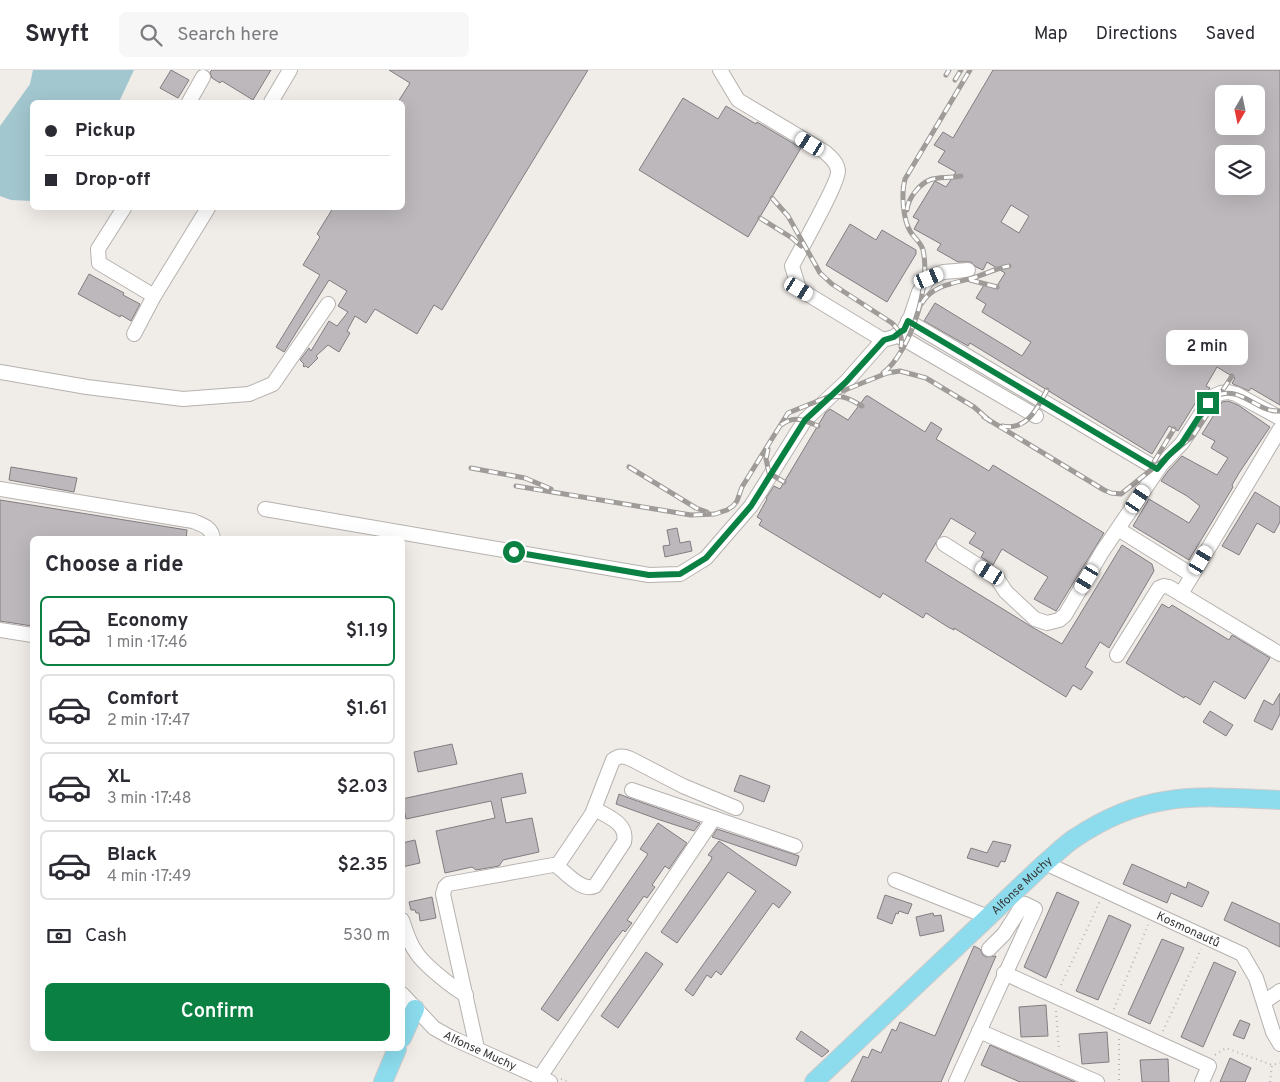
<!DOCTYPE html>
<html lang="en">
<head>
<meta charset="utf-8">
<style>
	body { margin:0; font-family:Overpass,sans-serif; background:#f7f7f7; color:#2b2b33; height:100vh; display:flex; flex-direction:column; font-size:19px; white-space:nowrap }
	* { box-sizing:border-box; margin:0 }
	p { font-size:16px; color:#7c7c81 }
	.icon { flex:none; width:28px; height:28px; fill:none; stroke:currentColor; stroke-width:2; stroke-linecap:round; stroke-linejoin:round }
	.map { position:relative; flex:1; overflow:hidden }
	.details { position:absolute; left:30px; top:466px; width:375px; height:515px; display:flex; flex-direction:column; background:#fff; border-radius:8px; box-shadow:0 5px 20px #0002 }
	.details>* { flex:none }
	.guide { position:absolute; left:30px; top:30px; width:375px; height:110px; border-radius:8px; box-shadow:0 5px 20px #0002; display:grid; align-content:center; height:110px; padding:0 15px; background:#fff }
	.needle { width:32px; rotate:189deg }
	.buttons { position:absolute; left:1215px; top:15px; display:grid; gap:10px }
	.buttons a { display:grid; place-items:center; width:50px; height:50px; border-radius:8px; background:#fff; box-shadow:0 5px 20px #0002; font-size:25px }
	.end { position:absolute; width:22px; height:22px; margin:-11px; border:6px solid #0b8043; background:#fff; box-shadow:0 0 0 2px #fff }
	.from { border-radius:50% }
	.bubble { position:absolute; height:35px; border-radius:8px; background:#fff; box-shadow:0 5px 20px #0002; font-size:16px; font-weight:600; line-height:35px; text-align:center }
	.car { position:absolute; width:15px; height:30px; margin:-15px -8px; border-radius:6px; box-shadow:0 0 4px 1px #0007; background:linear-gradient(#fff 24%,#345 0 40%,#fff 0 76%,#345 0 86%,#fff 0) }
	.guide b { display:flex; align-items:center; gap:18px; height:48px; font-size:19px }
	.guide b+b { border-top:1px solid #e1e1e2 }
	.guide i { width:12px; height:12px; background:#2b2b33 }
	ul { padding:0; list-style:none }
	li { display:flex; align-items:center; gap:15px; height:70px; margin:0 10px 8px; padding:0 5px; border:2px solid #e1e1e2; border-radius:8px }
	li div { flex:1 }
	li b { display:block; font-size:19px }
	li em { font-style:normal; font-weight:600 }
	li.selected { border-color:#0b8043 }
	li>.icon { width:45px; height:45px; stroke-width:1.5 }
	h2 { padding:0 15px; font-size:22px; line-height:60px }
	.pay { display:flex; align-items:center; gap:12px; height:55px; padding:0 15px; font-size:19px }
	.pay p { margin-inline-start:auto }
	.action { display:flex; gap:10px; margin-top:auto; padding:10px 15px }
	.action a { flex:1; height:58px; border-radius:8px; background:#0b8043; color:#fff; font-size:20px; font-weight:600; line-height:58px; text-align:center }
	header { display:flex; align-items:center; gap:30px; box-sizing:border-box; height:70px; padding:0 25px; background:#fff; border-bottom:1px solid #e1e1e2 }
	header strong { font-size:24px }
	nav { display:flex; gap:28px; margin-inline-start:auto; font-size:18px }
	.search { width:350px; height:45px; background:#f7f7f7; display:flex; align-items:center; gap:12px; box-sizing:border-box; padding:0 18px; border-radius:8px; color:#7c7c81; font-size:19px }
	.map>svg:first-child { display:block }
	.water { fill:#a3c7cf }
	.building { fill:#bcb8bb; stroke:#817d81; fill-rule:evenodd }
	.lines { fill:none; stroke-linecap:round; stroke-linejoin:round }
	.minor-casing { stroke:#b6b2af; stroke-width:16 }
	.major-casing { stroke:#cccbcb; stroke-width:20 }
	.path { stroke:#b9b5b2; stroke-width:2; stroke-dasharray:1 4; stroke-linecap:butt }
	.minor { stroke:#fff; stroke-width:14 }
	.major { stroke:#8cdcee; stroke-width:18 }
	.rail-casing { stroke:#9e9b98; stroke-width:5 }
	.rail { stroke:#fff; stroke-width:3; stroke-dasharray:9; stroke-linecap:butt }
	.route { stroke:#0b8043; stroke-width:6 }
	.labels { text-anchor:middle; stroke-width:4.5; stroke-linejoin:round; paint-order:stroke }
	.street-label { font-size:12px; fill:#393736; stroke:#fff }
</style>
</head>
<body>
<header>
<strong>Swyft</strong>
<div class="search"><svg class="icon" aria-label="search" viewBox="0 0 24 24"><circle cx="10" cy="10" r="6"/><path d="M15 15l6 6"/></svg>Search here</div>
<nav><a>Map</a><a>Directions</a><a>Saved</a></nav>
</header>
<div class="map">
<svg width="1280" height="1012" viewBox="0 0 1280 1012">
	<rect width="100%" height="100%" fill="#f0ece8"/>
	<!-- water -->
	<path class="water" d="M33,0H134L119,32H32V131L11,130L0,126V56L30,14Z"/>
	<!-- building -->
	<path class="building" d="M171,0L189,10L178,28L160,18Z
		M212,0H271L253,30L222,11L220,13L212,8L210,2Z
		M389,0H588L442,240L434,235L417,264L375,239L366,253L355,246L347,261L350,263L339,282L328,275L316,286L318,288L308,298L306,296L304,297L303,296L304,294L300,290L309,278L311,281L329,251L337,256L348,242L338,236L347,221L329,210L284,282L276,277L320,205L303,195L320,167L317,164L333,138H402V32H398L410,13Z
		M993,0H1280V335L1251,318L1249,321L1233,314L1232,313L1235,308L1217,297L1206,316L1210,318L1198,333L1196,332L1178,361L1169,356L1152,384L970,273L968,276L924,251L935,233L1022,286L1031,272L982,242L986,234L976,228L984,215H989L995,219L1005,203L987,192L983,200L976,197L971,192H958L937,180L941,174L914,159L919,150L913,147L935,111L946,117L956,102L938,92L945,81L934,75L943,62L953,68ZM1224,24H1256V56H1224ZM1224,84H1256V116H1224ZM1011,135L1029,146L1019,163L1001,152Z
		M683,28L718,49L726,36L756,54L757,52L801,78L748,167L639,100Z
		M850,154L876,170L882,160L916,180V184L887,232L826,195Z
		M89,204L124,223L123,225L140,234L131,251L121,245L120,247L78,224Z
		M866,326H868L925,362L931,352L942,359L936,369L989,401L993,395L1104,463L1056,541L1034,529L1048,507L1002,479L993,495L981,487L984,482L969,473L976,463L951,448L925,491L1032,557L1062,574L1122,475L1152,494L1154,501L1109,578L1100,572L1085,597L1093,602L1081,620L1073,615L1066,627L954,558V560L948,557L926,543L923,548L883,523L880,528L759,455L762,450L757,447L767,429L766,428L774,416L780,419L826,342L830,339L848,350Z
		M1228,331L1238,335L1270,357L1239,403L1232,415L1233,417L1189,490L1133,456L1149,429L1189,453L1200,436L1187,426L1161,411L1168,401L1182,386L1217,405L1228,388L1211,378L1215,371L1202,364L1222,332Z
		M11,397L77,408L74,422L9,410Z
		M1255,422L1280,437V452L1274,463L1257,453L1239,485L1222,476Z
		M0,430L187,460L186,469H32V556L0,551Z
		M677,458L680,473L690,471L692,481L665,487L663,476L670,475L667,460Z
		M1162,534L1169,538L1172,535L1229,570L1232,565L1270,588L1245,629L1214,611L1200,635L1185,626L1184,628L1126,593Z
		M1280,623V644L1272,660L1254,651L1264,630L1273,635Z
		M1210,641L1233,655L1226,666L1203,652Z
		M452,674L457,694L418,702L414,682Z
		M522,703L526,723L501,728L506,753L532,748L539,782L503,790L499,796L476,800L472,797L445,803L436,761L495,748L491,731L406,749L402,729Z
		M740,705L770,716L764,732L734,721Z
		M619,724L629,728L700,753L694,761L660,750L616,734Z
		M658,753L687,773L669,799L665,796L652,815L655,817L647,828L644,826L627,850L632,853L625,862L623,860L612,874L558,951L541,939L648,784L640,779Z
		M717,759L799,786L796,796L712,767Z
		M415,770L420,793L402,797V773Z
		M719,771L791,822L779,838L773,833L721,905L716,901L711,908L707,905L693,926L685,920L756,821L728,802L677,873L661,862L711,790L712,787L708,785Z
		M993,771L1011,775L1005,792L1001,791L998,797L967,788L971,778L987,783Z
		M1132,794L1186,818L1188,812L1209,822L1202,837L1171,823L1167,833L1123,814Z
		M1057,822L1079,832L1046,908L1024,897Z
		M885,825L912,834L908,844L899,841L898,844L896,843L892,854L877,848Z
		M432,827L436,848L420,851L419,843H416L415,840H411L409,832Z
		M1232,832L1280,854V877L1224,850Z
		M933,843L934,846L941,845L944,861L920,866L916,847Z
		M1109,845L1131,855L1098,930L1076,921Z
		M1162,869L1184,878L1150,954L1128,944Z
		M974,876L980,879L983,885L986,887L996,886L941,1012H851L863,986L868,988L872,979L881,983L892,959L896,961L900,952L935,966Z
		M646,882L663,894L618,958L601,946Z
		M1214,892L1236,902L1203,977L1181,967Z
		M1046,935L1048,966L1021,967L1019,937Z
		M1240,950L1250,954L1244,969L1233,965Z
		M801,961L829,981L822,987L796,969Z
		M1107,962L1109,992L1082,994L1079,964Z
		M990,975L1075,1012H1020L981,995Z
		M1230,988L1251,998L1245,1012H1220Z
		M1168,989L1169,1012H1142L1140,990Z"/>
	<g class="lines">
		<!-- minor casing -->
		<g class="minor-casing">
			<g id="minor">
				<path d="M720,0L738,30L825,82C831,88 837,92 838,101C839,112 799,182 792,196L799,219L883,270"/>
				<path d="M189,32L203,7"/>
				<path d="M271,32L290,0"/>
				<path d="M124,138L98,179L99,193L154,226L208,138"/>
				<path d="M908,251L1157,399"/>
				<path d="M134,264L154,226"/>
				<path d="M897,265L1036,346"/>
				<path d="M0,302L87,317L183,329L249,324L273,314L328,234"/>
				<path d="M0,419L193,451C202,455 212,457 213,469"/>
				<path d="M265,439L649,505L680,504L706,488L751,436L805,350L846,312L883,270L894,267L904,260L911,246L919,222L929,208L943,202L968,200"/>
				<path d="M1118,459L1192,505"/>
				<path d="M944,474L996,507L1006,522L1035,549L1047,553L1059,550L1065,545L1102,482L1161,395L1182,373L1208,333L1214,326L1221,323L1228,322L1236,324L1280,348"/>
				<path d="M1181,524L1280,359"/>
				<path d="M0,560L32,565"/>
				<path d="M1117,585L1159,518L1164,516L1169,517L1280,584"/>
				<path d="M632,720L795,776"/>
				<path id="s1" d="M1045,793L1242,884L1256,908L1273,962L1280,974"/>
				<path d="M557,796L592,744L613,690C619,685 624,686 631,689L683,716L736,738"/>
				<path d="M895,810L988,847"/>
				<path d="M402,850C406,861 409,873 416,882C423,894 453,918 466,925"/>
				<path d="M1004,903L1209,996L1202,1012"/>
				<path id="s2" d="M402,924L434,958L450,967L550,1012"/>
				<path d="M1264,932L1280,921"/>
				<path d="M979,961L1097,1012"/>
				<path d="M477,978L443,824L445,817L448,814L553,795L557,796C566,803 582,822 595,816L624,772C628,753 608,747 595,739"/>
				<path d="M540,1007L714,748"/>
				<path d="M956,1012L1035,839L1025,834L1020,839L1004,864L989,879"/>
			</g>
		</g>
		<!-- major casing -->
		<g class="major-casing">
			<g id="major">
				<path d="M402,968L415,939"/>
				<path d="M383,1012L397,979"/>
				<path id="s3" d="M814,1012L1045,793C1055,785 1064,775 1075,768C1146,720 1198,726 1280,730"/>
			</g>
		</g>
		<!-- path -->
		<path class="path" d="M1061,915L1100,831
			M1114,939L1148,855
			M1056,941L1059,981
			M1163,961L1201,879
			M1119,969V1012
			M1215,985L1226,978L1272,995
			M561,1009L568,1012
			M1270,1012L1272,995L1280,993"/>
		<!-- minor -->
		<use href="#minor" class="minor"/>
		<!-- major -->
		<use href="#major" class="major"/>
		<!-- rail casing -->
		<g class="rail-casing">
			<path id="rail" d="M946,5L949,0
				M955,10L961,0
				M772,128L788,146L820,203L832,214L892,253C899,260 903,266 901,277
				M907,140C908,132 910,128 915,122C930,103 940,110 961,106
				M760,148L792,168L801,176
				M970,210L997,217
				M922,233C933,214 957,213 976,207C988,203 997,198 1009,196
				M883,303C911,281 931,215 923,180C921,172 914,168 910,161C903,149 901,123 905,109L970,0
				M1218,325C1241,316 1258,343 1280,341
				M832,327C844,325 851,330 862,336
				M984,347L1104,420L1111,423L1121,424L1193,366L1232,306
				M781,355C794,345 804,350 818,356
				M1002,356C1027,361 1037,339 1047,320
				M768,379L766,389L769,403L784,412
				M1154,392L1174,359
				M629,397L696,438L707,442
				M471,398L525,408L551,419
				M516,416L691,445L715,444L727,440L733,436L737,431L742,417L788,343L887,303L900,301L926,308L974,337L990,351"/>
		</g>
		<!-- rail -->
		<use href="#rail" class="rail"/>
	</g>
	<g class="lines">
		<!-- route -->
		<path class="route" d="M514,482L649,505L680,504L706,488L751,436L805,350L846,312L884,270L894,267L900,262L904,260L908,251L1157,399L1168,386L1182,373L1208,333"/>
	</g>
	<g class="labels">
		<!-- street labels -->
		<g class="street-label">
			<text dy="4" stroke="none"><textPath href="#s3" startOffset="286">Alfonse Muchy</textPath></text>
			<text dy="4" stroke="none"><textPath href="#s1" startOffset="158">Kosmonautů</textPath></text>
			<text dy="4" stroke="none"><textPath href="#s2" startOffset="98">Alfonse Muchy</textPath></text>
		</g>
	</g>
</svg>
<div class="buttons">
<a><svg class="needle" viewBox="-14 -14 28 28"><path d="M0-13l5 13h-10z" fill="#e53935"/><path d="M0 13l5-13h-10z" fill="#7c7c81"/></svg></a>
<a><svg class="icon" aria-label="layers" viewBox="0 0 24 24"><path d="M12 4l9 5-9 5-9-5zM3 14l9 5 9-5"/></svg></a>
</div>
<i class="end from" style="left:514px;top:482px"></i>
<i class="end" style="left:1208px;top:333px"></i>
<div class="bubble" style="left:1166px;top:260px;width:82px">2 min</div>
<i class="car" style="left:810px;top:74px;rotate:301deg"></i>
<i class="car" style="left:929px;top:208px;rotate:68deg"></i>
<i class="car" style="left:799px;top:219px;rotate:121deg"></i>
<i class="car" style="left:1138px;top:429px;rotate:34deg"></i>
<i class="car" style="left:1201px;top:490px;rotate:31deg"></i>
<i class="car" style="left:990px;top:503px;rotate:301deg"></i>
<i class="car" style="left:1087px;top:509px;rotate:211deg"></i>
<div class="guide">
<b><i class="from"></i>Pickup</b>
<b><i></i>Drop-off</b>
</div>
<section class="details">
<h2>Choose a ride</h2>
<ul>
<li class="selected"><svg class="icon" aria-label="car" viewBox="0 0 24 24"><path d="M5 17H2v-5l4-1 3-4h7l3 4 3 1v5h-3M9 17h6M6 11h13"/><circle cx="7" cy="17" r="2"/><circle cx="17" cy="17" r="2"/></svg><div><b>Economy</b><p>1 min · 17:46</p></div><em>$1.19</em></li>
<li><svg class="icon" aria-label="car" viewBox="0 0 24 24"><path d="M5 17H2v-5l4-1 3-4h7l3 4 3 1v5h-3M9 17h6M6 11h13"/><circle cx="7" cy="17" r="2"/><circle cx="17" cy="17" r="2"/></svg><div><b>Comfort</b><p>2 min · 17:47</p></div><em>$1.61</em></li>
<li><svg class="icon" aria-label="car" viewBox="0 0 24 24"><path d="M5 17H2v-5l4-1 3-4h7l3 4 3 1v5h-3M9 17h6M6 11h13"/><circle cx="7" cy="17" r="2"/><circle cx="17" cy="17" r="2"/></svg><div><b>XL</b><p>3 min · 17:48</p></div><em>$2.03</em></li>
<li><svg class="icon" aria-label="car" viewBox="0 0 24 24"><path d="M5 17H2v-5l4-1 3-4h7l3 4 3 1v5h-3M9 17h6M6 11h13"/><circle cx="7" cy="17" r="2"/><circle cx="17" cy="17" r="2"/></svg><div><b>Black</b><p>4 min · 17:49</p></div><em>$2.35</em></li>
</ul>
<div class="pay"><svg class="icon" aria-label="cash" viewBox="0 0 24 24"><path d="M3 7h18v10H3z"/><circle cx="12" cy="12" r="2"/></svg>Cash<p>530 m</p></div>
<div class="action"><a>Confirm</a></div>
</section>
</div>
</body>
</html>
